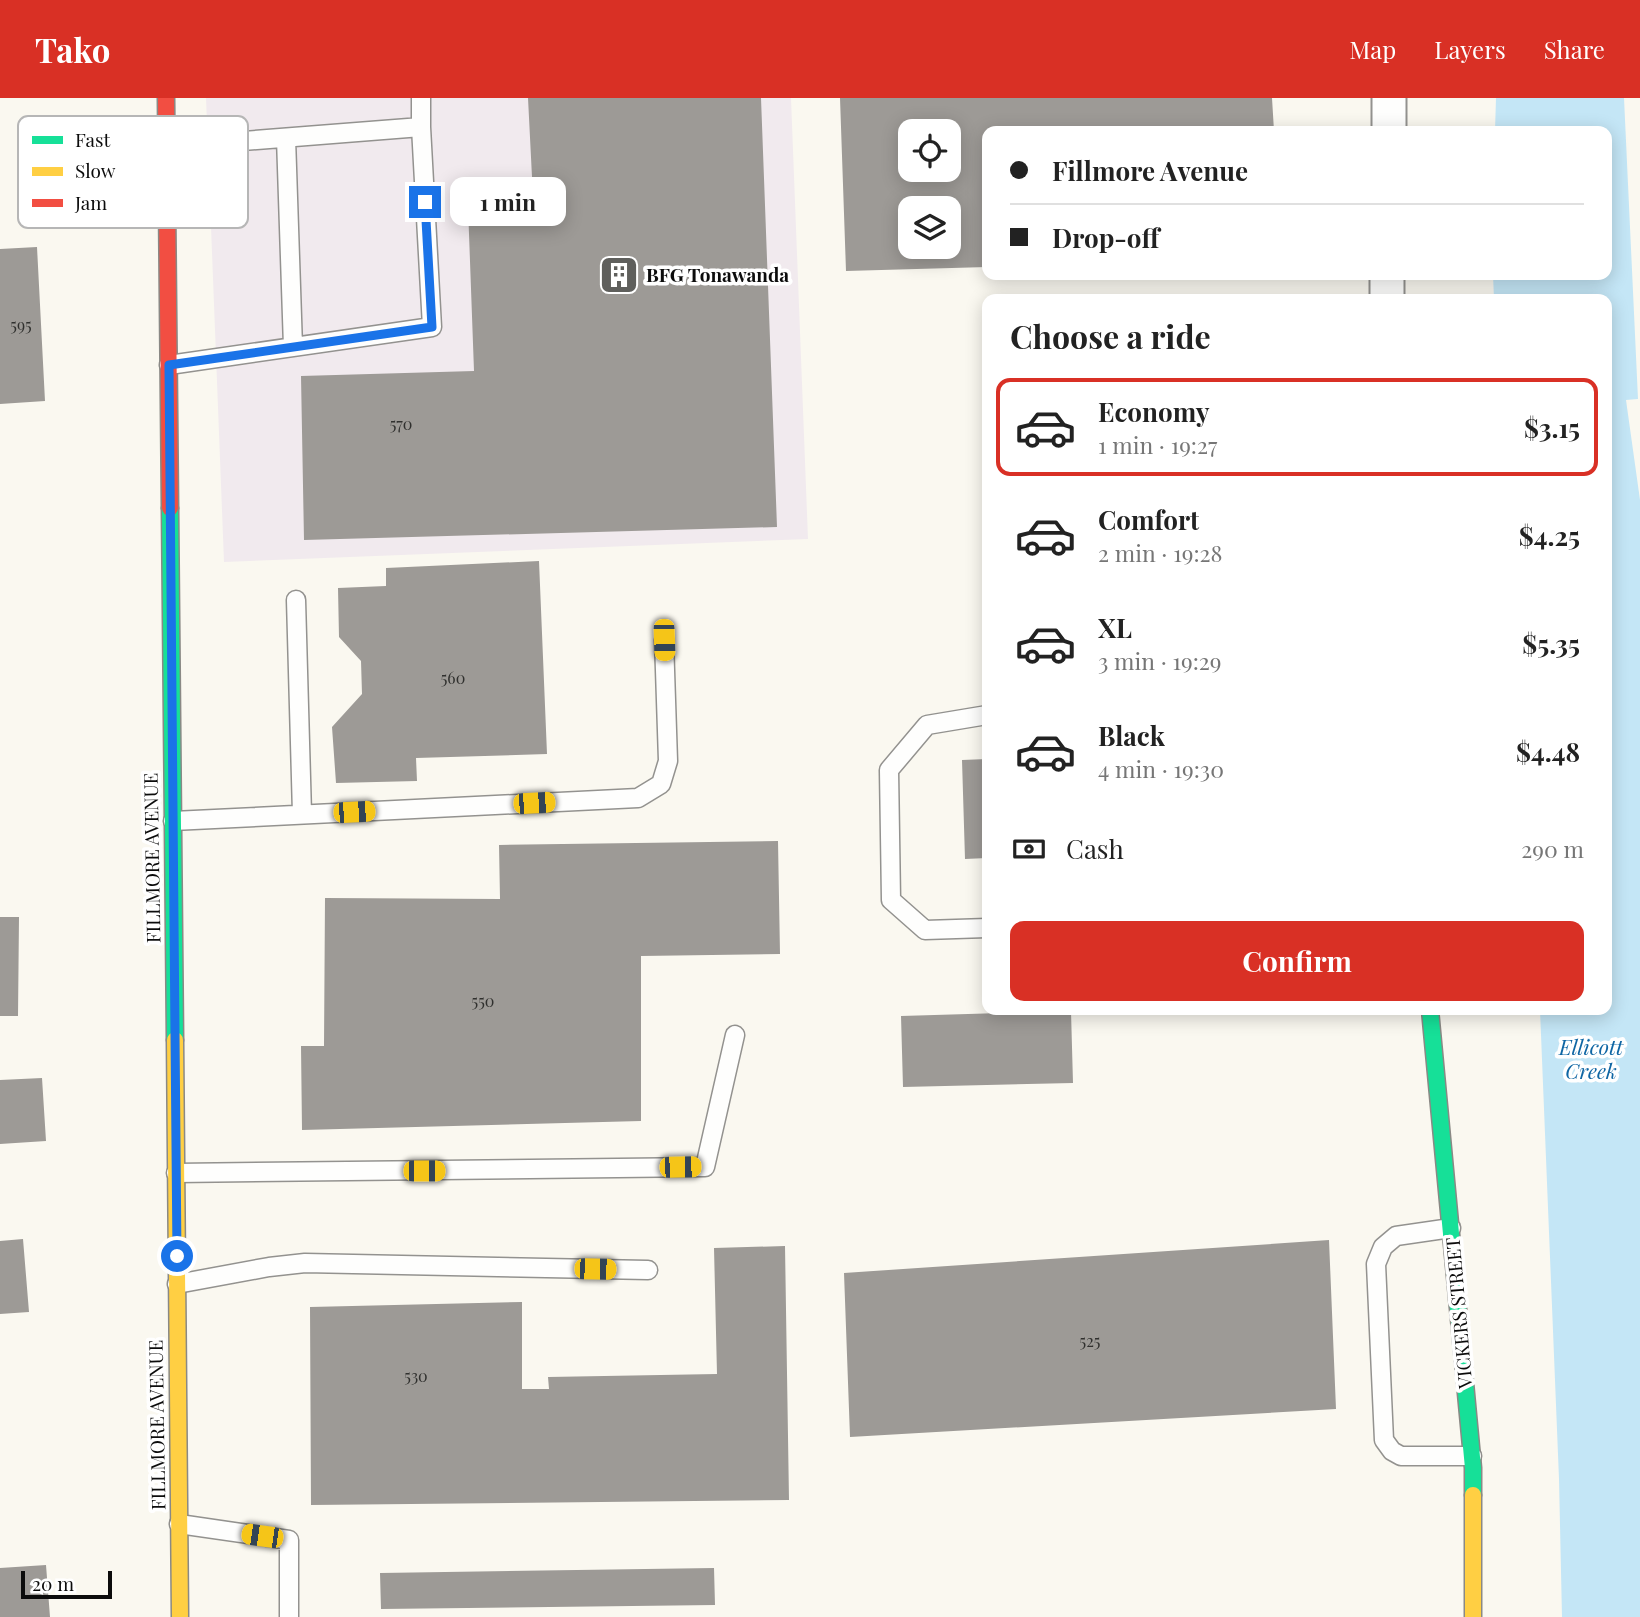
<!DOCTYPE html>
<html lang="en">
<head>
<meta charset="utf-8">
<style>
	body { margin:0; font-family:"Playfair Display",serif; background:#f2f2f2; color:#222; height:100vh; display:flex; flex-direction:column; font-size:26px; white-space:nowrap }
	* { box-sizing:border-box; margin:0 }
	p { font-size:23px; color:#767676 }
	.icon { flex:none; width:38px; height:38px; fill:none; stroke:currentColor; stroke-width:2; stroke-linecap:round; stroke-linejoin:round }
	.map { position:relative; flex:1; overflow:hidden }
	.sheet { position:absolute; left:982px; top:196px; width:630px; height:721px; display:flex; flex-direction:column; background:#fff; border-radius:14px; box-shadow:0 4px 18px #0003 }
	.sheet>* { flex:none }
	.hud { position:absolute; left:982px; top:28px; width:630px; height:154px; border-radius:14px; box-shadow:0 4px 18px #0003; display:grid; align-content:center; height:154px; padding:0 28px; background:#fff }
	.fabs { position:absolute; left:898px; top:21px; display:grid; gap:14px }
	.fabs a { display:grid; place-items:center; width:63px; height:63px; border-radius:14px; background:#fff; box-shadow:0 4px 18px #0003; font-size:35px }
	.scale { position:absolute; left:21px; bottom:18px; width:91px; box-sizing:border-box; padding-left:7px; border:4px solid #0c0c0c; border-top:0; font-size:19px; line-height:24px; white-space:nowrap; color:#0c0c0c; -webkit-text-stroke:5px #fff; paint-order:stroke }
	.end { position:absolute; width:32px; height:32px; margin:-16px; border:9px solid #1a73e8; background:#fff; box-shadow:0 0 0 4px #fff }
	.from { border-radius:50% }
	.bubble { position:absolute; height:49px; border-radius:14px; background:#fff; box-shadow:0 4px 18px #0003; font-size:23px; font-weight:700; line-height:49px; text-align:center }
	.car { position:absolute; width:21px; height:42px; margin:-21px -10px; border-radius:9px; box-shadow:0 0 5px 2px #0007; background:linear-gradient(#f5c518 24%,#345 0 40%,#f5c518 0 76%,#345 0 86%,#f5c518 0) }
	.hud b { display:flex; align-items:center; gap:24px; height:66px; font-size:26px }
	.hud b+b { border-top:2px solid #e0e0e0 }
	.hud i { width:18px; height:18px; background:#222 }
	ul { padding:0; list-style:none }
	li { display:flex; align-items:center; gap:21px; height:98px; margin:0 14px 10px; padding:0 14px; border:4px solid transparent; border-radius:14px }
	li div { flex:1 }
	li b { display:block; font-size:26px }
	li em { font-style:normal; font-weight:700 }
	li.current { border-color:#d93025 }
	li>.icon { width:63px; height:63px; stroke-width:1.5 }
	h2 { padding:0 28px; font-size:32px; line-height:84px }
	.pay { display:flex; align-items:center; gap:18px; height:77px; padding:0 28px; font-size:26px }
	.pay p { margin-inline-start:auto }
	.primary-button { display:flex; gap:14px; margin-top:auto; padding:14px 28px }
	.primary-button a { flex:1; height:80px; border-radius:14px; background:#d93025; color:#fff; font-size:28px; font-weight:700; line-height:80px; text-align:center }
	header { display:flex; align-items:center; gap:42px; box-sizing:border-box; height:98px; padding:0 35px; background:#d93025; color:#fff }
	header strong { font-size:33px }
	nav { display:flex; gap:38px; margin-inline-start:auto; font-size:24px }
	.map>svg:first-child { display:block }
	.industrial { fill:#f1eaee }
	.water { fill:#c4e6f6 }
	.building { fill:#9d9a96; fill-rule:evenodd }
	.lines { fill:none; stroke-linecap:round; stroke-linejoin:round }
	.lane-casing { stroke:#93928f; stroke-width:21 }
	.street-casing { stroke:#93928f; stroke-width:37 }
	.fast-casing { stroke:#8a8985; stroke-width:19 }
	.slow-casing { stroke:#8a8985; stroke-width:19 }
	.jam-casing { stroke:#8a8985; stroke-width:19 }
	.lane { stroke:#fefefd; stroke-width:18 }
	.street { stroke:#fefefd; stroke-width:33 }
	.fast { stroke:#16e098; stroke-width:16 }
	.slow { stroke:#ffcf43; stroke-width:16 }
	.jam { stroke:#f24e42; stroke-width:16 }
	.route { stroke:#1a73e8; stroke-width:9 }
	.labels { text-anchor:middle; stroke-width:7; stroke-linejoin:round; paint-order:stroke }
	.number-label { font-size:16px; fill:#30302e }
	.poi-label { font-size:19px; font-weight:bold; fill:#0c0c0c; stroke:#fff; text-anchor:start }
	.street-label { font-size:19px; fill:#0c0c0c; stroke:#fff }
	.water-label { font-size:21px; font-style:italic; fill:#0f66a4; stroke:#fff }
	.key { fill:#fff; stroke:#b6b6b6; stroke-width:2 }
	.key-label { font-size:19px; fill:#0c0c0c }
</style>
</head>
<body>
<header>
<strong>Tako</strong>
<nav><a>Map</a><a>Layers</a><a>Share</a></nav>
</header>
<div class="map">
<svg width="1640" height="1519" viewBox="0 0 1640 1519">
	<rect width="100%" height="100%" fill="#faf8f0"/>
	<!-- industrial -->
	<path class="industrial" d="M206,0H791L808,441L224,464Z"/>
	<!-- water -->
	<path class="water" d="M1496,0H1624L1638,301L1626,302L1640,402V1519H1562L1559,1381L1540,912H1606V201H1494L1493,177H1606V33H1495Z"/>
	<!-- building -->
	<path class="building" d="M528,0H761L777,429L304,442L301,278L474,273L467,81L532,79Z
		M840,0H1272L1274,33H987V169L846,173ZM910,33H948V72H910ZM910,110H948V149H910Z
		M37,149L45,303L0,306V151Z
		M539,463L547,656L416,660L417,683L336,685L332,629L362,596L361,563L339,539L338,490L386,488V470Z
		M987,661V760L965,761L962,662Z
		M778,743L780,856L641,858V1023L302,1032L301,948H324L325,800L500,801L499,747Z
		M0,819H19L18,918H0Z
		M1071,913L1073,985L903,989L901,918Z
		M42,980L46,1043L0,1046V982Z
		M23,1141L29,1214L0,1216V1143Z
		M1329,1142L1336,1311L850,1339L844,1175Z
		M785,1148L789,1402L311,1407L310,1209L522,1204V1291H549L548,1279L717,1276L714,1150Z
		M46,1467L50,1519H0V1470Z
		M714,1470L715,1507L381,1511L380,1475Z"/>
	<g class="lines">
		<!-- lane casing -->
		<g class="lane-casing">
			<path id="lane" d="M421,0V29
				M286,40L293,249
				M167,49L421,29L432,229L169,267
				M296,502L302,716
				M987,617L927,627L889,672L891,802L925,832L987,830
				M173,723L638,700L661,686L668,663L664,542
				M176,1075L705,1069L735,937
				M1451,1130L1396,1138L1383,1149L1376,1166L1384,1342L1392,1353L1401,1358H1472
				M177,1186L269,1169L305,1165L648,1172
				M179,1426L289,1442V1519"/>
		</g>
		<!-- street casing -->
		<g class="street-casing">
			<path id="street" d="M1389,33V0
				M1387,201V177"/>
		</g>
		<!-- fast casing -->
		<g class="fast-casing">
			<path id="fast" d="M170,410L175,942
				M1430,912L1473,1370V1397"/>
		</g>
		<!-- slow casing -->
		<g class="slow-casing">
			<path id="slow" d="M175,942L180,1519
				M1473,1397V1519"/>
		</g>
		<!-- jam casing -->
		<g class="jam-casing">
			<path id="jam" d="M166,0L170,410"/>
		</g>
		<!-- lane -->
		<use href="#lane" class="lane"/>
		<!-- street -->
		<use href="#street" class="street"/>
		<!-- fast -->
		<use href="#fast" class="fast"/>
		<!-- slow -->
		<use href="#slow" class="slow"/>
		<!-- jam -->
		<use href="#jam" class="jam"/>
	</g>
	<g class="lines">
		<!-- route -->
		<path class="route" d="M177,1158L169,267L432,229L425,104"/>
	</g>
	<!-- icons -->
	<defs>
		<g id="building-square" transform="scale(2.0125)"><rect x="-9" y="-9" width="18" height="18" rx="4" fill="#5f5f5c" stroke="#fff"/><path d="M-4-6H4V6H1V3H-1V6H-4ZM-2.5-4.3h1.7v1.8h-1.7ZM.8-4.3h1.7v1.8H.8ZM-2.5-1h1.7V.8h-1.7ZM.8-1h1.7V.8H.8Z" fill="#fff"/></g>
	</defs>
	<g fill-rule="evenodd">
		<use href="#building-square" x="619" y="177"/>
	</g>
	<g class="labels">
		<!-- number labels -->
		<g class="number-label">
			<text x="21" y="233">595</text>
			<text x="401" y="332">570</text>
			<text x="453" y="586">560</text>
			<text x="483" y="909">550</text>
			<text x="1090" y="1249">525</text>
			<text x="416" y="1284">530</text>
		</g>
		<!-- poi labels -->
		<g class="poi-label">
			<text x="646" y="184">BFG Tonawanda</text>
		</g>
		<!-- street labels -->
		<g class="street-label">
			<text transform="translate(152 760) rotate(-91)" y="7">FILLMORE AVENUE</text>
			<text transform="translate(1459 1215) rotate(-95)" y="7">VICKERS STREET</text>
			<text transform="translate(157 1327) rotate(-91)" y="7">FILLMORE AVENUE</text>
		</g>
		<!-- water labels -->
		<g class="water-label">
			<text x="1591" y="957">Ellicott<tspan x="1591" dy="24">Creek</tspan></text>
		</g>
	</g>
	<!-- legend -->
	<rect x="18" y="18" width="230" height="112" rx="10" class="key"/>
	<rect x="32" y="38" width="31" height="8" fill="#16e098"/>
	<rect x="32" y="69" width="31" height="9" fill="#ffcf43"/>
	<rect x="32" y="101" width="31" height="8" fill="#f24e42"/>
	<g class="key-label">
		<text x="75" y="49">Fast</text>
		<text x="75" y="80">Slow</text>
		<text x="75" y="112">Jam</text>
	</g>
</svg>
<div class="fabs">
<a><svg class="icon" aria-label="locate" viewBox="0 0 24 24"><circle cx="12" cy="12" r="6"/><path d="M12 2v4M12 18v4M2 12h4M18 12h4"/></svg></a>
<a><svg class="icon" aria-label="layers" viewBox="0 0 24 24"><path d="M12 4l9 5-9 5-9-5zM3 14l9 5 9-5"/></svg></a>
</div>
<div class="scale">20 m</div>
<i class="end from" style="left:177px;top:1158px"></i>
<i class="end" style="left:425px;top:104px"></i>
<div class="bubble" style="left:450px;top:79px;width:116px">1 min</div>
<i class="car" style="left:664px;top:542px;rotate:178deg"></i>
<i class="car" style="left:534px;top:705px;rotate:87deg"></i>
<i class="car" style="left:354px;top:714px;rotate:87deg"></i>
<i class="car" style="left:680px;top:1069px;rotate:89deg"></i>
<i class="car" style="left:424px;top:1073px;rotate:90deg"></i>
<i class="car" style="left:595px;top:1171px;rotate:91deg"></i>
<i class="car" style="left:262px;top:1438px;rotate:278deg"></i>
<div class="hud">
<b><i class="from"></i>Fillmore Avenue</b>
<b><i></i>Drop-off</b>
</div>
<section class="sheet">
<h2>Choose a ride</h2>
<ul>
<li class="current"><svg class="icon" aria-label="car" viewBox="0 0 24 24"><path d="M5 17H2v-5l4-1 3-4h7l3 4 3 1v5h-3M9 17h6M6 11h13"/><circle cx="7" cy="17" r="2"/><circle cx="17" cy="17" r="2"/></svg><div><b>Economy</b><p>1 min · 19:27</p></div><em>$3.15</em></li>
<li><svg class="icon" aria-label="car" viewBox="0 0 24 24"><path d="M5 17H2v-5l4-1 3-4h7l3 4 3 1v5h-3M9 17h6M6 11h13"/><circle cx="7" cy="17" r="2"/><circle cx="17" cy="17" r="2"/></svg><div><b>Comfort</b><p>2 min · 19:28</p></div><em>$4.25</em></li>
<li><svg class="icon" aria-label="car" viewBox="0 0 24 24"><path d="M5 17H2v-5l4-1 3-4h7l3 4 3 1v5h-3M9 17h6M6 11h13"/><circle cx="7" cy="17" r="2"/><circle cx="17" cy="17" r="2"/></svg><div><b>XL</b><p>3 min · 19:29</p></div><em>$5.35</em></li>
<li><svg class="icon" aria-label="car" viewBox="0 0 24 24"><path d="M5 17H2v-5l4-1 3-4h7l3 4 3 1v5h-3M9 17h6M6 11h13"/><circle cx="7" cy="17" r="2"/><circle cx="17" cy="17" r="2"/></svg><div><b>Black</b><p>4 min · 19:30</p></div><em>$4.48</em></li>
</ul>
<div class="pay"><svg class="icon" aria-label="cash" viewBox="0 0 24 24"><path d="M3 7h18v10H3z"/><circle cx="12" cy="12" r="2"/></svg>Cash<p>290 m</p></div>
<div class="primary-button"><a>Confirm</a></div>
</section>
</div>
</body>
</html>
